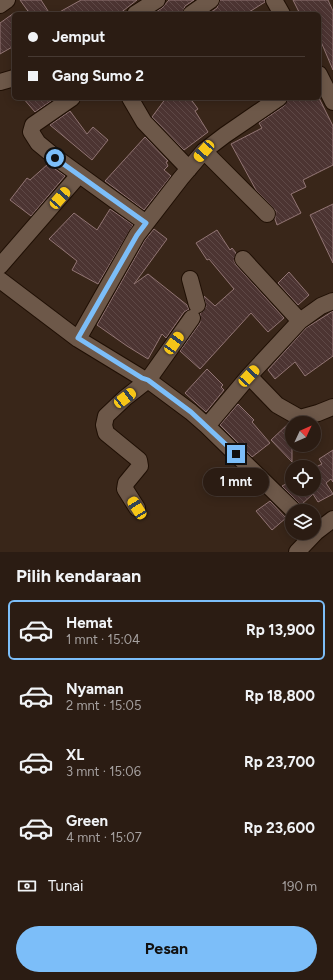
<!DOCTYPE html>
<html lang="id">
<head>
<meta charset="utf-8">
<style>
	body { margin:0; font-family:Figtree,sans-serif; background:#33251c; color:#f1f3f6; height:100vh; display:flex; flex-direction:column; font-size:15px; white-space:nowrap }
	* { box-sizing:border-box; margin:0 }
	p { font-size:13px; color:#a6a1a0 }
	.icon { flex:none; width:22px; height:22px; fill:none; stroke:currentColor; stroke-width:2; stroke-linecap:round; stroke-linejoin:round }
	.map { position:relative; height:552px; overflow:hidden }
	.sheet { display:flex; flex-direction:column; background:#2b1c13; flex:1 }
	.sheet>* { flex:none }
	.top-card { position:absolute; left:12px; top:12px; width:309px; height:88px; border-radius:6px; box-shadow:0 2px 10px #0003,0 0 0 1px #473a33; display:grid; align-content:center; height:88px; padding:0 16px; background:#2b1c13 }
	.needle { width:26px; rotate:46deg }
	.tools { position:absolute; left:285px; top:416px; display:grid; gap:8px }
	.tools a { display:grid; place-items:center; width:36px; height:36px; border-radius:50%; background:#2b1c13; box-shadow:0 2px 10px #0003,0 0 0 1px #473a33; font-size:20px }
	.end { position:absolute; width:18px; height:18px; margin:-9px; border:5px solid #7cbef9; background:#111; box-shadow:0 0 0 2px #111 }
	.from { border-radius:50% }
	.bubble { position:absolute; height:28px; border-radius:14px; background:#2b1c13; box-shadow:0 2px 10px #0003,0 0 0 1px #473a33; font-size:13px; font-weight:700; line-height:28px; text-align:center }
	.car { position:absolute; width:12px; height:24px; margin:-12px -6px; border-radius:5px; box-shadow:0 0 3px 1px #0007; background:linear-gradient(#f5c518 24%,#345 0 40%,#f5c518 0 76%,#345 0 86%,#f5c518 0) }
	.top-card b { display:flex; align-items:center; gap:14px; height:38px; font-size:15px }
	.top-card b+b { border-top:1px solid #473a33 }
	.top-card i { width:10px; height:10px; background:#f1f3f6 }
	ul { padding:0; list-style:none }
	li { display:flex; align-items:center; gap:12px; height:60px; margin:0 8px 6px; padding:0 8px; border:2px solid transparent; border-radius:6px }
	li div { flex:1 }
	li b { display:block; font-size:15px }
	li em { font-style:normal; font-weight:700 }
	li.current { border-color:#7cbef9 }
	li>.icon { width:36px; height:36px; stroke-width:1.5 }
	h2 { padding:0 16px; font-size:18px; line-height:48px }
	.pay { display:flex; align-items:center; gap:10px; height:44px; padding:0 16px; font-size:15px }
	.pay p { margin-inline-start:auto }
	.button { display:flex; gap:8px; margin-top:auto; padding:8px 16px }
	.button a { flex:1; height:46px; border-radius:24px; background:#7cbef9; color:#111; font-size:16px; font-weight:700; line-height:46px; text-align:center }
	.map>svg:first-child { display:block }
	.building { fill:url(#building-back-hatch); stroke:#927574 }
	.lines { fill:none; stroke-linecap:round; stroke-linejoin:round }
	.minor-casing { stroke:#1f0f04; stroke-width:18 }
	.minor { stroke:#6d5849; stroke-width:16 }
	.route { stroke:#7cbef9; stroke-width:5 }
</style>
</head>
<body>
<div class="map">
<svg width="333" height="552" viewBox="0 0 333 552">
	<defs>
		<pattern id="building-back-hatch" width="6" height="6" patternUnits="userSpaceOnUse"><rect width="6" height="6" fill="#4c3432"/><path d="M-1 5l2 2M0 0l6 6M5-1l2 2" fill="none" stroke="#5e4846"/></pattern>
	</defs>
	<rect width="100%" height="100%" fill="#392619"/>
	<!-- building -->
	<path class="building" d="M20,0H41L50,14H30Z
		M81,0H137L119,14H56Z
		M169,0H194L185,6L182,14H153L162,8Z
		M220,0H265V2L246,14H208L217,8Z
		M293,0H328L333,11V70L319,37V14H300Z
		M14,13V46L0,54V23Z
		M23,98H49L51,101L35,112Z
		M166,98H190L198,109L195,111L208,132L184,150L152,117Z
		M288,98H319L333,126V165L303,180L306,187L291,194L301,213L277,225L275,219L276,211L256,190L231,144L262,128L259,123L284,106Z
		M70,111L87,134L93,127L108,140L92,160L50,125Z
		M145,137L168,161L166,162L168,166L164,170L171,176L144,210L105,181Z
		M48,164L65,176L31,216L10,200L27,178L30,180Z
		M333,204V263L310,215Z
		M110,209L133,225L98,284L72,270L77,261L49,239L74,213L97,230Z
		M154,229L167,239L134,284L148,274L187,305L189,309L184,312L166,338L162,334L148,359L127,346L97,325L145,240Z
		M217,230L230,250L232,248L236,253L234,261L236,265L284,318L268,332L251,313L200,369L180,351L200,323V314L206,307L204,296L215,306L234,289L209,259L207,260L196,243Z
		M289,272L309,295L298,305L278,283Z
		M333,311V356L305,376L295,362L275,379L268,370L306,328Z
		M207,369L223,385L221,387L224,390L206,412L185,393Z
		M238,404L254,420L252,422L270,443L252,457L220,425Z
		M289,423L292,424V462L271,440Z
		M333,450V482L331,479L326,483L333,494L318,502L313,494L301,505L282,486L292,481V489H314V468L322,464L319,459Z
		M270,501L286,518L272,530L256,511Z"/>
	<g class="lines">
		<!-- minor casing -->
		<g class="minor-casing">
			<path id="minor" d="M274,0L282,14
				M0,5L7,0
				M135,14L157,0
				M191,14L211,0
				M319,74L333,102
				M0,82L14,78
				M72,98L33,125L31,132L38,143L55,157L146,223
				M130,98L144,122L189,169
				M204,151L267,214
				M0,266L79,175
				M190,279L197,305
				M0,280L78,339L142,378L148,380L191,412L207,426L294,511
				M300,321L321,306L333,301
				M78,339L137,235L181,178L204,151L225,135L279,98
				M249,376L277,405L300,418L318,413L333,407
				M207,426L249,376L300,321L243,259
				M137,508L125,489L126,483L140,466L139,460L106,433L104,425L106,416L125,398L148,380L192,318
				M297,552L316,532L333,519"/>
		</g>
		<!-- minor -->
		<use href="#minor" class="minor"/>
	</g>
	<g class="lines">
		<!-- route -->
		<path class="route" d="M55,158L146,223L137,235L78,338L142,378L148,380L191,412L236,454"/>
	</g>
</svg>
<div class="tools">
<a><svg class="needle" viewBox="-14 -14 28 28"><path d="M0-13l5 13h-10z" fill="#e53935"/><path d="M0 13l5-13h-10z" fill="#a6a1a0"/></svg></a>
<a><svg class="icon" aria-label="locate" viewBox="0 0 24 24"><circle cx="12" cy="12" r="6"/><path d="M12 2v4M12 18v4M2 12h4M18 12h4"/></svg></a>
<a><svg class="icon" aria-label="layers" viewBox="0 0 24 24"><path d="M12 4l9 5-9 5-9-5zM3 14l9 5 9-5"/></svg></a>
</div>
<i class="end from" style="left:55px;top:158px"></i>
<i class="end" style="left:236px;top:454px"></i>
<div class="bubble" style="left:203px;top:468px;width:66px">1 mnt</div>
<i class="car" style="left:204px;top:151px;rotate:221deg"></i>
<i class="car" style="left:60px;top:198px;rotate:41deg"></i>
<i class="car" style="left:174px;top:343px;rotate:35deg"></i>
<i class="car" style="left:249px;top:376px;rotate:43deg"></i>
<i class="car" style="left:125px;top:398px;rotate:52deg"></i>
<i class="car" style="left:137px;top:508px;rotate:328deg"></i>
<div class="top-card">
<b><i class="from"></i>Jemput</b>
<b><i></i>Gang Sumo 2</b>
</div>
</div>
<section class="sheet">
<h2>Pilih kendaraan</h2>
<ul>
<li class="current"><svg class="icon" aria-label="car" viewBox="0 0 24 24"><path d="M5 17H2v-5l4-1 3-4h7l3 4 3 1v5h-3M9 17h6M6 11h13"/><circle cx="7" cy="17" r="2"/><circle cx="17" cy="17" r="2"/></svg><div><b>Hemat</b><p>1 mnt · 15:04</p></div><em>Rp 13,900</em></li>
<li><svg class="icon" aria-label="car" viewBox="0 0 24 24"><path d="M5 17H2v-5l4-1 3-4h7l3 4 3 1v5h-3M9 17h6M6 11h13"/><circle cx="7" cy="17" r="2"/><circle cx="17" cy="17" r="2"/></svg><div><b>Nyaman</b><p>2 mnt · 15:05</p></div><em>Rp 18,800</em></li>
<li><svg class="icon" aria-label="car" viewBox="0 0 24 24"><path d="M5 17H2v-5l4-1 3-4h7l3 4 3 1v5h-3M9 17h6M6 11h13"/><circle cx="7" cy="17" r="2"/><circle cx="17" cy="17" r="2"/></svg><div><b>XL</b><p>3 mnt · 15:06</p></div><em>Rp 23,700</em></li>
<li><svg class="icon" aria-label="car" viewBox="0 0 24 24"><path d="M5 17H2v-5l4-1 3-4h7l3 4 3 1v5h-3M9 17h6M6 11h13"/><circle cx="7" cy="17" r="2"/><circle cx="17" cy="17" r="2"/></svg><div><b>Green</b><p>4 mnt · 15:07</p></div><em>Rp 23,600</em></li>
</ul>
<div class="pay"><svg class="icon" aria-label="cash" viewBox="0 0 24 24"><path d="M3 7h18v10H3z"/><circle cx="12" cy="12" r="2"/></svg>Tunai<p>190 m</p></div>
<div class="button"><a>Pesan</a></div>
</section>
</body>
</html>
